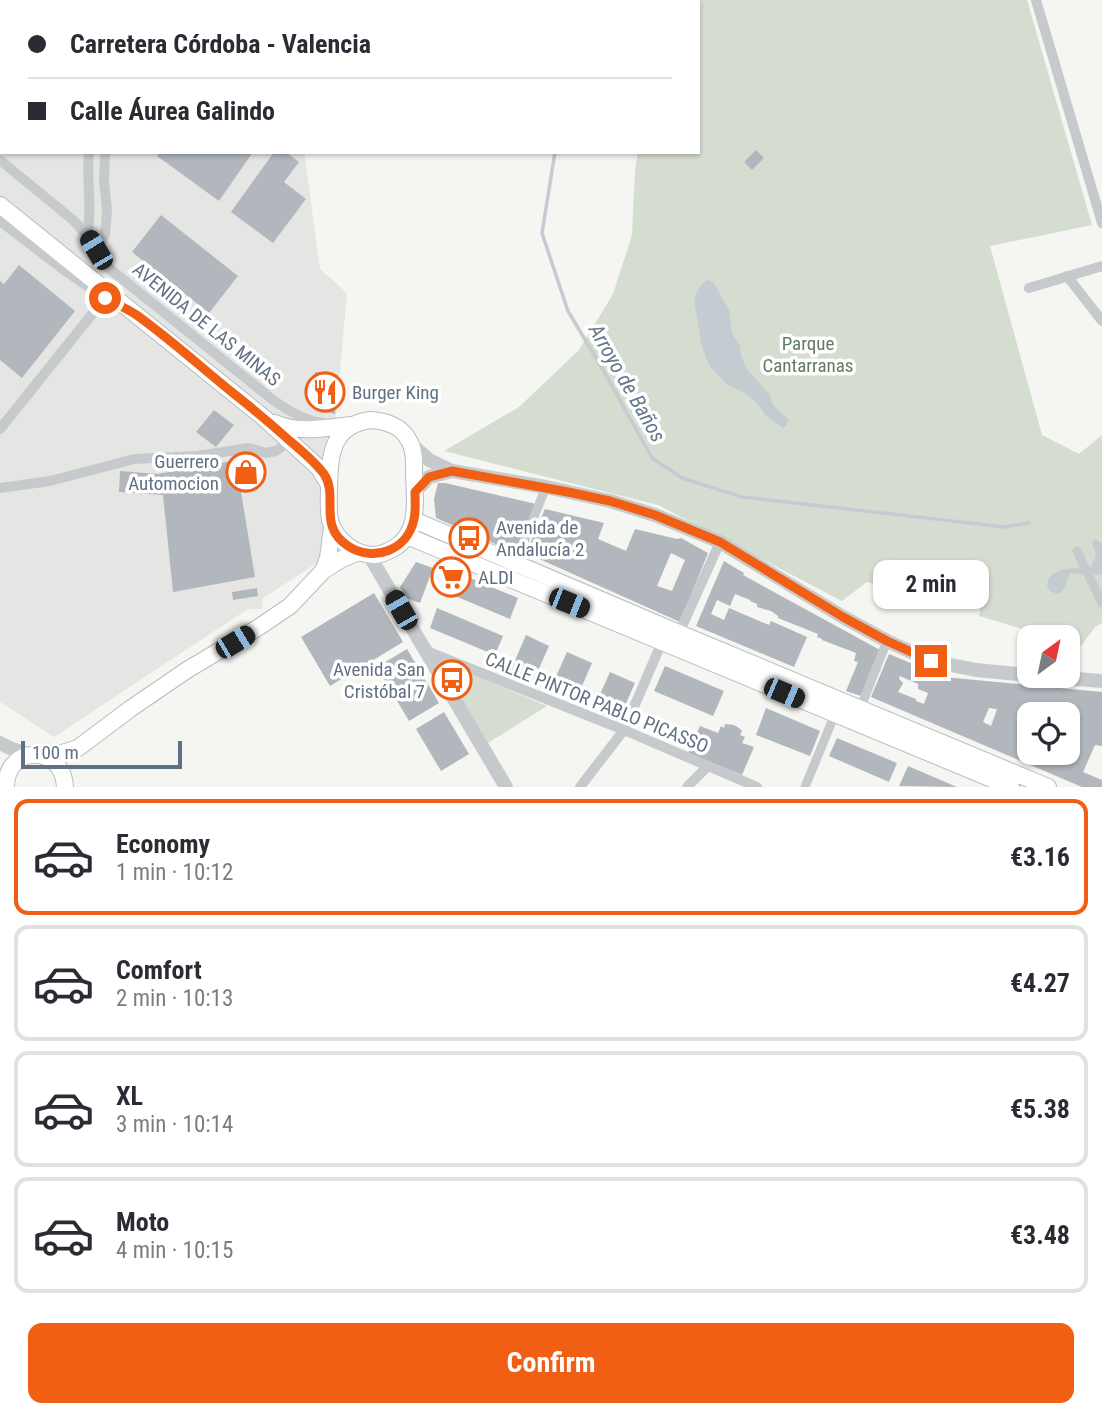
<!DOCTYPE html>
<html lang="en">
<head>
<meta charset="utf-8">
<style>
	body { margin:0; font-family:"Roboto Condensed",sans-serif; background:#f2f2f3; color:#2b2b33; height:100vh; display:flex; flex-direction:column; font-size:26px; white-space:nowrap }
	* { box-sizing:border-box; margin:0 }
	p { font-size:23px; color:#7c7c81 }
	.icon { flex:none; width:38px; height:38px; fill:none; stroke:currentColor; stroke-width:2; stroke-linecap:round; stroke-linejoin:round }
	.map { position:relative; height:787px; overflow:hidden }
	.details { display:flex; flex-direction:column; background:#fff; flex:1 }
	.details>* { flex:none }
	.hud { position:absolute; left:0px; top:0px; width:700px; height:154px; box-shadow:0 2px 5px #0004; display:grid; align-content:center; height:154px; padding:0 28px; background:#fff }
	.needle { width:46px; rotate:33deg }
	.tools { position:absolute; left:1017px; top:625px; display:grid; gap:14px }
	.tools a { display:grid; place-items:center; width:63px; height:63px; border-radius:14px; background:#fff; box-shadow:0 2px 5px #0004; font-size:35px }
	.scale { position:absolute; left:21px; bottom:18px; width:161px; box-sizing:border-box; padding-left:7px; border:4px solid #617184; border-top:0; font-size:19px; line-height:24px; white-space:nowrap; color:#617184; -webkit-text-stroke:5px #fff; paint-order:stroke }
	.end { position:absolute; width:32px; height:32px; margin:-16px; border:9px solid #f15f15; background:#fff; box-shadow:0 0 0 4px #fff }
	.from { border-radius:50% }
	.bubble { position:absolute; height:49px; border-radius:14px; background:#fff; box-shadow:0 2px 5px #0004; font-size:23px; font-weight:700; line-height:49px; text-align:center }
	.car { position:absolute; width:21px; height:42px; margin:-21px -10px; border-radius:9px; box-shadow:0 0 5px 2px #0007; background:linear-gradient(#222 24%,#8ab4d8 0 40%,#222 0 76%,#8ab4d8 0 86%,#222 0) }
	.hud b { display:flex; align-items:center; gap:24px; height:66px; font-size:26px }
	.hud b+b { border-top:2px solid #e1e1e2 }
	.hud i { width:18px; height:18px; background:#2b2b33 }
	ul { padding:12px 0 0; list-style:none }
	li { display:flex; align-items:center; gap:21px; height:116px; margin:0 14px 10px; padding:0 14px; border:4px solid #e1e1e2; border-radius:14px }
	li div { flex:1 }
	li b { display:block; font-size:26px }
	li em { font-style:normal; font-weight:700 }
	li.current { border-color:#f15f15 }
	li>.icon { width:63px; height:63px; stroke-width:1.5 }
	.primary-button { display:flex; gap:14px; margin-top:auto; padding:14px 28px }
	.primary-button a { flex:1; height:80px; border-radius:14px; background:#f15f15; color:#fff; font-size:28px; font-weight:700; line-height:80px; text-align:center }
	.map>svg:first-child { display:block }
	.built { fill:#e5e6e4 }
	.green { fill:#d5ddd1 }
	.water { fill:#c4ccd2 }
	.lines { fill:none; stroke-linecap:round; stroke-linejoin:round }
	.stream { stroke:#c4ccd2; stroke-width:3.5 }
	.building { fill:#b1b7bd; fill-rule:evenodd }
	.secondary-casing { stroke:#b8bcc1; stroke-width:18 }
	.pedestrian { stroke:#c7cacd; stroke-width:9 }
	.minor { stroke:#c7cacd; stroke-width:10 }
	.tertiary { stroke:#c7cacd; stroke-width:14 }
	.secondary { stroke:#fff; stroke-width:16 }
	.route { stroke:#f15f15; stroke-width:9 }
	.labels { text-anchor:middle; stroke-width:7; stroke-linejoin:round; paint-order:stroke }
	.street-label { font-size:19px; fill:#617184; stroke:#fff }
	.park-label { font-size:19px; fill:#637b61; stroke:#fff }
	.poi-label { font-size:19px; fill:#617184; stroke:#fff; text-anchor:start }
	.water-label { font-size:21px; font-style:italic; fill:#627a89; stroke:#fff }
</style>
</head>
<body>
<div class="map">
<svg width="1102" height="787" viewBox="0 0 1102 787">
	<rect width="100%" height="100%" fill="#f5f5f1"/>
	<!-- built -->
	<path class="built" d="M0,0H279L282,2H2V152H304L320,269L347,293L323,559L262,599L263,609H248L54,737L0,702Z"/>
	<!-- green -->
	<path class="green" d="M693,0H1027L1092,225L990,246L1042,435L1079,454L1102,435V623L1095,627L1081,646L1068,642V637H1050L979,616L981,605L867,582L842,601L658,505L444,451L519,407L579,350L613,294L632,235L635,171L638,152H698V2H692Z
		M448,667H455L547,706L488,743L446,675Z"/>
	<!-- water -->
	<path class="water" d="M706,280L713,282L729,310L732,334L740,345L741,356L747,369L769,394L773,405L789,420L786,426L783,428L766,416L758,404L746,394L726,384L709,365L702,347L694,299L699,288Z
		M1095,539L1102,543V574L1099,575L1071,573C1064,581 1069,590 1057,594L1050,591L1047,586L1048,579C1060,565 1075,570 1091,567C1097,553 1097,556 1092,543Z"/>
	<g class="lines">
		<!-- stream -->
		<path class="stream" d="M558,0V2
			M555,152L542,233L568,311L603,370L652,458L682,478L742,497L1005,527L1029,523"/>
	</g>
	<!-- building -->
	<path class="building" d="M756,150L764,158L752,170L744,162Z
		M160,152H253L219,201L157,156Z
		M274,152H286L299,162L284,182L306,199L273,243L231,212Z
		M161,215L238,276L209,313L132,252Z
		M19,265L75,311L22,378L0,360V281L4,284Z
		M315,372L338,375L335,414L314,409Z
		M214,410L234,425L216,447L196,432Z
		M248,458L252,478L239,480L255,577L173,592L163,495L119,492L120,471L158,474Z
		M438,483H445L536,504L516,553L436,518L434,499Z
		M545,509L604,523L598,539L626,551L635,529L677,539L681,538L708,553L680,622L526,553ZM671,553L685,560L672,591L657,586Z
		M724,561L744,573L743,575L880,650L861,696L846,691L858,662L854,661L856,653L822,640V639L817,637L818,634L778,618V616L771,611L757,607V604L750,601V600L735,594L730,606L717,600L711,614L724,620L729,608L769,625L771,621L807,637L794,667L696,626Z
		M416,562L433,568L420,603L406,598L400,587Z
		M444,567L518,598L510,619L436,588Z
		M257,588L258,596L233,600L232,592Z
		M374,593L403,642L330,686L301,637Z
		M437,608L503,636L495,655L430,628Z
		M526,635L549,646L533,682L510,672Z
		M407,649L439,703L409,721L377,667Z
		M567,652L592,663L575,702L550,690Z
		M889,654L944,677L1102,692V746L1095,745L1083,772L1102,780V787H1082L871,697ZM900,676L918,684V689L928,693L924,704L916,701V699L898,692L903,683L899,679ZM989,708L997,709L991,726L983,722ZM1029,714H1068V752H1029Z
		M665,666L724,691L713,716L654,691Z
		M610,672L635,683L618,721L593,710Z
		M766,708L820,731L810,756L756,735Z
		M444,712L469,754L441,771L416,729Z
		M725,724L734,725L739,728L742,731L740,735L745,737L742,743L754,747L742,775L688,753L700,726L718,733L721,726L724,728Z
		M837,738L897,763L889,782L829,756Z
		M908,766L957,787L899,786Z"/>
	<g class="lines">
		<!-- secondary casing -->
		<g class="secondary-casing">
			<path id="secondary" d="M0,205L263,417L319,468L329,485
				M371,420C385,421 401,426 408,439C415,449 414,463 414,475C415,501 420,533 394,548C387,552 381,555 374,555C354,555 335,539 330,520C328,510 329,499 329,488C330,455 331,425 371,420Z
				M275,423C300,434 325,428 351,425
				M414,520L679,633L1048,787
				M407,536L1011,787
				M323,571L328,558L332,527
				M42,755L59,754L78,748L130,709L187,670L259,627L290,606L323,571L342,559L359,552
				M6,787C6,744 63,744 65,787"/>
		</g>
		<!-- pedestrian -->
		<path class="pedestrian" d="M1077,551L1102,603
			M515,564L546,487
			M860,709L887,641
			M805,787L835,714"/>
		<!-- minor -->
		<path class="minor" d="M3,0L5,2
			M117,0L118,2
			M1036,0L1102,223
			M0,160L73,220L87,235L105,265L273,400C289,411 305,421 324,423
			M0,221L64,270L108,300
			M87,235C93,209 86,180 89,152
			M96,250L105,234L107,211L104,181L105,152
			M1067,276L1102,321
			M1029,288L1102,266
			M0,429L105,298
			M0,488L50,481L134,459L197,456L249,448L266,453L276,451L290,441
			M679,633L720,542
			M424,650L624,730L757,787
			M580,787L624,730L662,642
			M687,787L708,766"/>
		<!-- tertiary -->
		<path class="tertiary" d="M411,444L429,460L452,471L546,487L610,501L655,515L720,542L843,617L887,641L931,661L976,670L1029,675
			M415,492L429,477L452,471
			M369,555L506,787
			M1038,676L1102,681
			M0,743L12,749L31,755"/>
		<!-- secondary -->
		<use href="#secondary" class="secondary"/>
	</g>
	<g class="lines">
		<!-- route -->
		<path class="route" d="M105,298C116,304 128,309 138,316C171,340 201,367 233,393C252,408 271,424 290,441C302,451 315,462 324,474C339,496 317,526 348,546C374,563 408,550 414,519C416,511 415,501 415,492L429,477L452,471L568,492L610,501L655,515L720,542L843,617L887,641L931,661"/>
	</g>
	<!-- icons -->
	<defs>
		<g id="restaurant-ring" transform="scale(2.0125)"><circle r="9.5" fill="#fff" stroke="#f15f15" stroke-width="1.5"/><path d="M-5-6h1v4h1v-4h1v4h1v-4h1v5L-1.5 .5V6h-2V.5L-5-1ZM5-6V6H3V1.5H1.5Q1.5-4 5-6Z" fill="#f15f15"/></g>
		<g id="shop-ring" transform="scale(2.0125)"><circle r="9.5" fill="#fff" stroke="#f15f15" stroke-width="1.5"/><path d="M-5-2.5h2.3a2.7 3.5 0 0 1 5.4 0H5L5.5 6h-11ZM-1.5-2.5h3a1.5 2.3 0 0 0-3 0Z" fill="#f15f15"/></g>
		<g id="bus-ring" transform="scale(2.0125)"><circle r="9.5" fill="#fff" stroke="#f15f15" stroke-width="1.5"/><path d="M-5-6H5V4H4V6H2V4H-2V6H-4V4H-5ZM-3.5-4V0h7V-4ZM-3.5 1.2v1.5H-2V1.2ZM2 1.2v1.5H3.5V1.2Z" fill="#f15f15"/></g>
		<g id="supermarket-ring" transform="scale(2.0125)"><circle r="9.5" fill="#fff" stroke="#f15f15" stroke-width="1.5"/><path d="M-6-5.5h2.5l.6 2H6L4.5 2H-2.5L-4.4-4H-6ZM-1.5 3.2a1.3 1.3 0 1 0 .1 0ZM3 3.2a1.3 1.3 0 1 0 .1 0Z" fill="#f15f15"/></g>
	</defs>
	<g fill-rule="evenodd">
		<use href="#restaurant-ring" x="325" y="392"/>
		<use href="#shop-ring" x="246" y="472"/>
		<use href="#bus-ring" x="469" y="538"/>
		<use href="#supermarket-ring" x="451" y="577"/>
		<use href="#bus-ring" x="452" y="680"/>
	</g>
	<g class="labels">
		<!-- street labels -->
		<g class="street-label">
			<text transform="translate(207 324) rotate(39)" y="7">AVENIDA DE LAS MINAS</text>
			<text transform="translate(597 702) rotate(22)" y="7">CALLE PINTOR PABLO PICASSO</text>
		</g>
		<!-- park labels -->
		<g class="park-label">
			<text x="808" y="350">Parque<tspan x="808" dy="22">Cantarranas</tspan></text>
		</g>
		<!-- poi labels -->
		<g class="poi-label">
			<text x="352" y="399">Burger King</text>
			<text x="219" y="468" text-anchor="end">Guerrero<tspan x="219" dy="22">Automocion</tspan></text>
			<text x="496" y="534">Avenida de<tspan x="496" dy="22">Andalucía 2</tspan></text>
			<text x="478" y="584">ALDI</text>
			<text x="425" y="676" text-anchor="end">Avenida San<tspan x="425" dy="22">Cristóbal 7</tspan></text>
		</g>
		<!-- water labels -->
		<g class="water-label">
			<text transform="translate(627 383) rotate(60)" y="7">Arroyo de Baños</text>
		</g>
	</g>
</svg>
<div class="tools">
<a><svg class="needle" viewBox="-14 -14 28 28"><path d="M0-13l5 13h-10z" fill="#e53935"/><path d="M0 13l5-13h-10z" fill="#7c7c81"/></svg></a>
<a><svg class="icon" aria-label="locate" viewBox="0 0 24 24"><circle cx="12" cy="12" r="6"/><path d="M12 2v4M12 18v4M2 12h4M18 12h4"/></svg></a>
</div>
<div class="scale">100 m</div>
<i class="end from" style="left:105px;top:298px"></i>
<i class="end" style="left:931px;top:661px"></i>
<div class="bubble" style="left:873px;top:560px;width:116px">2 min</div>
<i class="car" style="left:96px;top:250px;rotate:329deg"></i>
<i class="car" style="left:569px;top:603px;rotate:112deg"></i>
<i class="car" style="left:401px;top:610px;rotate:330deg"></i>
<i class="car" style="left:235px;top:642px;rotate:59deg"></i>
<i class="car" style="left:784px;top:693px;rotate:113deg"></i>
<div class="hud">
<b><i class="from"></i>Carretera Córdoba - Valencia</b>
<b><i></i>Calle Áurea Galindo</b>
</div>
</div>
<section class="details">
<ul>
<li class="current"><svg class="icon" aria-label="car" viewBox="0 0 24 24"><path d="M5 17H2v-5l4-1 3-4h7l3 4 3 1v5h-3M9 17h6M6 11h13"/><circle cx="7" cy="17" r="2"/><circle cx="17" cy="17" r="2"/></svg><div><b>Economy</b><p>1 min · 10:12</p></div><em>€3.16</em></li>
<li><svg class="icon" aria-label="car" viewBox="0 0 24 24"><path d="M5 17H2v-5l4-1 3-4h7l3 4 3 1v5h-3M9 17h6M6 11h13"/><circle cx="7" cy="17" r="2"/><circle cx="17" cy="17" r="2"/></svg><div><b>Comfort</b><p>2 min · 10:13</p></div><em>€4.27</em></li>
<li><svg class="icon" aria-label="car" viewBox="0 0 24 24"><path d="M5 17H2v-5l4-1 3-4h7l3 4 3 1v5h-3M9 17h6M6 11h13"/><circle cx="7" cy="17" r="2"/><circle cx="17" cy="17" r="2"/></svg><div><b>XL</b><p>3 min · 10:14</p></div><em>€5.38</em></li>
<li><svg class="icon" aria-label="car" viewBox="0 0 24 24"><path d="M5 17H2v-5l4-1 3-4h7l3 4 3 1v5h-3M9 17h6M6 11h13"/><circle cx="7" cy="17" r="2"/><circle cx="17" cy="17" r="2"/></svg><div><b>Moto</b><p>4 min · 10:15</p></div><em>€3.48</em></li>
</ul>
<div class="primary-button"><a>Confirm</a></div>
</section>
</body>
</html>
